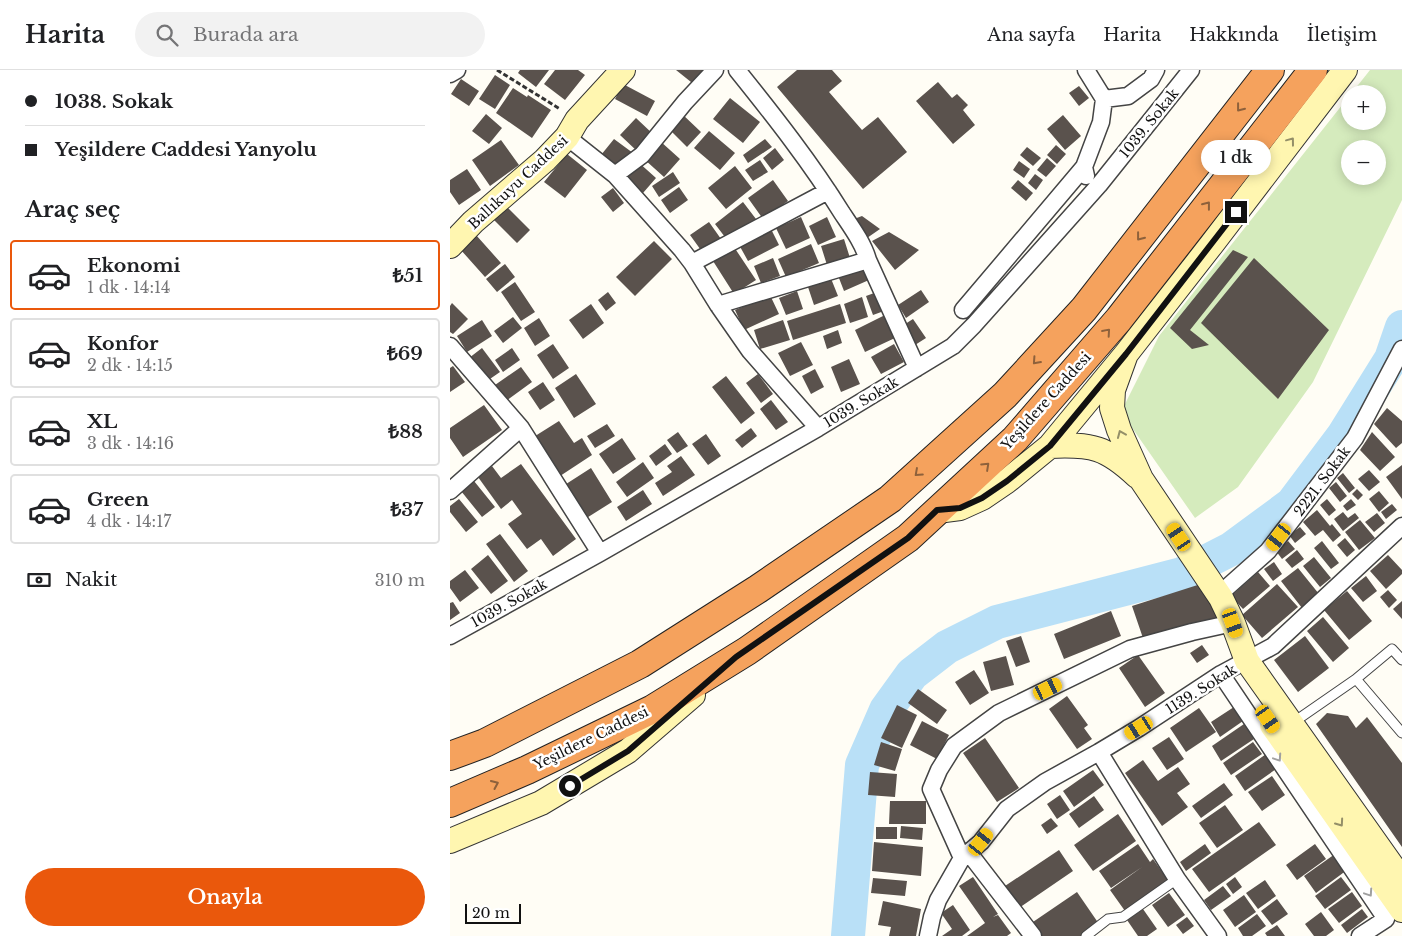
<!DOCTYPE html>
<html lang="tr">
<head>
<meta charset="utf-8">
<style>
	body { margin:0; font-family:"Libre Baskerville",serif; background:#f2f2f2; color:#202124; height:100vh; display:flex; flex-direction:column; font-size:19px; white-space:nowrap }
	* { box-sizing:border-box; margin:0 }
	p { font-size:16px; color:#757577 }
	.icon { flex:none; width:28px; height:28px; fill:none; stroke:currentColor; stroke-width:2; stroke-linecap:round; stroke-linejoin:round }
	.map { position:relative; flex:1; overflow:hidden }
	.panel { display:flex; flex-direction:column; background:#fff; width:450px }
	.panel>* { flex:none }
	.hud { display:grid; align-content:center; height:110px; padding:0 25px; background:#fff }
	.controls { position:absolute; left:891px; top:15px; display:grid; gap:10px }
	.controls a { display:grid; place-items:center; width:45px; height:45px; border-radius:50%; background:#fff; box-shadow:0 2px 12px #0003; font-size:25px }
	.scale { position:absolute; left:15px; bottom:12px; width:56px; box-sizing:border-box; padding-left:5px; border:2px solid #111; border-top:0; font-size:14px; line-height:18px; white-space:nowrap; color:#111; -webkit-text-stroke:4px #fff; paint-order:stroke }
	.end { position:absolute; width:22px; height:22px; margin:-11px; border:6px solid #111; background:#fff; box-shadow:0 0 0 2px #fff }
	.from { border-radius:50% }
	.bubble { position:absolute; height:35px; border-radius:18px; background:#fff; box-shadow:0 2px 12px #0003; font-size:16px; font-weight:600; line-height:35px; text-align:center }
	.car { position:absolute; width:15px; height:30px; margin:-15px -8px; border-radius:6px; box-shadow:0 0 4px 1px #0007; background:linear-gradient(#f5c518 24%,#345 0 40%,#f5c518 0 76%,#345 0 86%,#f5c518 0) }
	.hud b { display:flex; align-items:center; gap:18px; height:48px; font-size:19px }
	.hud b+b { border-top:1px solid #e0e0e0 }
	.hud i { width:12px; height:12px; background:#202124 }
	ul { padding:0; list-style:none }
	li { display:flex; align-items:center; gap:15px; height:70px; margin:0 10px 8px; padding:0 15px; border:2px solid #e0e0e0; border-radius:5px }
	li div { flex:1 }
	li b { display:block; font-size:19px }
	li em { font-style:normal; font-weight:600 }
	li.active { border-color:#ea580c }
	li>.icon { width:45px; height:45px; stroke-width:1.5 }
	h2 { padding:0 25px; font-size:22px; line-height:60px }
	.pay { display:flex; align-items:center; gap:12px; height:55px; padding:0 25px; font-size:19px }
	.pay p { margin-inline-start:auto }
	.cta { display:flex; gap:10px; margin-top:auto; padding:10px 25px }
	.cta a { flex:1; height:58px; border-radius:30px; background:#ea580c; color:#fff; font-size:20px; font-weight:600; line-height:58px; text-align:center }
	header { display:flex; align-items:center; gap:30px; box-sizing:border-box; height:70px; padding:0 25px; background:#fff; border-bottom:1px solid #e0e0e0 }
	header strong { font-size:24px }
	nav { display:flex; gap:28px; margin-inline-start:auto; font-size:18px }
	.search { width:350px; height:45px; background:#f2f2f2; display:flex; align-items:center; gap:12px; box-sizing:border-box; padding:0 18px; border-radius:28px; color:#757577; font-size:19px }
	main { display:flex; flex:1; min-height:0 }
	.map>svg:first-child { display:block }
	.green { fill:#d5ebbd; fill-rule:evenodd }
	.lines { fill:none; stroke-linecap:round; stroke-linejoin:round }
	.river { stroke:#b9e0f7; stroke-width:34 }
	.building { fill:#5a524d }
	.lane-casing { stroke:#444; stroke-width:11 }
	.street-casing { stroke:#444; stroke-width:19 }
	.secondary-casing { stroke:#333; stroke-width:26 }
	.highway-casing { stroke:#222; stroke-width:30 }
	.path { stroke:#333; stroke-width:3; stroke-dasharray:5 2.5; stroke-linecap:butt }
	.lane { stroke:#fff; stroke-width:9 }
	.street { stroke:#fff; stroke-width:16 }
	.secondary { stroke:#fff6b0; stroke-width:24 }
	.highway { stroke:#f5a25d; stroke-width:28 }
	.oneway { stroke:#8e613b }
	.oneway2 { stroke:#948f68 }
	.oneway3 { stroke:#a0a0a0 }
	.route { stroke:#111; stroke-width:6 }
	.labels { text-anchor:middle; stroke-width:5; stroke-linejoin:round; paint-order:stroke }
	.street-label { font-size:14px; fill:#111; stroke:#fff }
</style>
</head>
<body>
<header>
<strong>Harita</strong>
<div class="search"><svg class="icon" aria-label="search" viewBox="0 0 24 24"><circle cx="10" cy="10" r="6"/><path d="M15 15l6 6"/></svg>Burada ara</div>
<nav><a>Ana sayfa</a><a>Harita</a><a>Hakkında</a><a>İletişim</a></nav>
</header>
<main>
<section class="panel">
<div class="hud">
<b><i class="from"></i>1038. Sokak</b>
<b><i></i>Yeşildere Caddesi Yanyolu</b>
</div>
<h2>Araç seç</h2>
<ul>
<li class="active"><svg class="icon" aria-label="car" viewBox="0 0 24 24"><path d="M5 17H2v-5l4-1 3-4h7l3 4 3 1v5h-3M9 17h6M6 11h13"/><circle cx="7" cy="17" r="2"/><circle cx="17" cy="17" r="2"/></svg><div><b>Ekonomi</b><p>1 dk · 14:14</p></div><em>₺51</em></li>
<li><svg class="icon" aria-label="car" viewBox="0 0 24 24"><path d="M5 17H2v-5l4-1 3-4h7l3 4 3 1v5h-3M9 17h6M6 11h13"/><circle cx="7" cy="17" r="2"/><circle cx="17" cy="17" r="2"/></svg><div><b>Konfor</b><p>2 dk · 14:15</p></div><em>₺69</em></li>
<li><svg class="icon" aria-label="car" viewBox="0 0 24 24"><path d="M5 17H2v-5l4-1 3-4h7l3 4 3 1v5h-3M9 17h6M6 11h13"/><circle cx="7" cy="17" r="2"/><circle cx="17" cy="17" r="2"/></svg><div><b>XL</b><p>3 dk · 14:16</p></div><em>₺88</em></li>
<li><svg class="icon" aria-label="car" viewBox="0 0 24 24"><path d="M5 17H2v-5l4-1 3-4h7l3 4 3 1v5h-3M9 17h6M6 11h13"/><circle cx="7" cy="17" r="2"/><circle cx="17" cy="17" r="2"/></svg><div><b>Green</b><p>4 dk · 14:17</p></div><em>₺37</em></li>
</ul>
<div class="pay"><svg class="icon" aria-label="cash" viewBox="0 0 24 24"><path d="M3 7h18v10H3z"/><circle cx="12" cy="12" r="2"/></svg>Nakit<p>310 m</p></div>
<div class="cta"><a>Onayla</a></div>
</section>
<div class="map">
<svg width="952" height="866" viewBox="0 0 952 866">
	<rect width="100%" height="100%" fill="#fffdf5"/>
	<!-- green -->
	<path class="green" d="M920,0H952V130L863,312L788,417L745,448L671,342L709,266L900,25V51H928V24H901ZM900,79H928V106H900Z"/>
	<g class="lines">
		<!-- river -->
		<path class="river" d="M398,866L412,695L436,640L462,604L497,577L547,552L732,504L781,479L842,434L893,366L941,289L952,257"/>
	</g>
	<!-- building -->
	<path class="building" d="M70,0H99L86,17L68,3Z
		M105,0H128L135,5L115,30L94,14Z
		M226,0H255L246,16Z
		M347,0H382L392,11L379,22L412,60L428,47L457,82L413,119L327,17Z
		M45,5L60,15L45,39L29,29Z
		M11,9L29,21L19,36L1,24Z
		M488,12L502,28L507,24L518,35L513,40L525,55L503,74L466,31Z
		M173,14L205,31L197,46L165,29Z
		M629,16L639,28L629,36L619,23Z
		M63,18L77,27L78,25L101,40L82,68L46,43Z
		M280,28L310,52L293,73L263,49Z
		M231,43L251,62L237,77L217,57Z
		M36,44L52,58L39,74L22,61Z
		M613,45L631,66L615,80L597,59Z
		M186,48L204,65L188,82L170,65Z
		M259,61L285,83L270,100L244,78Z
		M164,69L183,83L170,100L151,85Z
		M315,69L322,77L298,93L293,85Z
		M51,70L69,95L40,116L22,90Z
		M210,71L230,89L214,107L194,89Z
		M606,75L616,84L607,94L597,85Z
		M577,77L591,88L583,96L570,85Z
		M325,78L334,90L322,100L313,88Z
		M117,84L137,100L115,128L94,112Z
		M597,88L606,96L596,107L587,100Z
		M310,90L318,102L303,111L295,100Z
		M187,91L206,108L193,123L174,106Z
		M569,91L580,99L574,108L563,100Z
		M285,96L302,118L276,139L258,118Z
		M17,99L31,120L9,135L0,122V110Z
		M223,102L230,113L209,127L202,116Z
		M585,104L593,110L586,120L578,113Z
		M323,110L338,131L313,149L298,128Z
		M568,110L583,123L576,131L561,118Z
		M229,117L238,130L220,143L211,130Z
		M163,118L174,133L163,142L151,127Z
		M293,132L306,149L278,171L265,154Z
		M55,135L80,160L67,173L42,148Z
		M412,146L430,159L417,168L404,149Z
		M351,147L360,168L336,179L326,158Z
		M377,147L386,167L368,175L359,156Z
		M259,152L271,169L253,183L240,165Z
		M320,157L329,175L298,191L288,173Z
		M439,162L469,180L445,200L422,171Z
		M26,165L51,193L35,207L10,179Z
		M394,169L400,188L377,195L371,176Z
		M204,171L222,189L185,226L166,207Z
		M361,174L369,193L336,207L328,189Z
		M284,177L306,210L284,224L263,191Z
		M783,180L798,187L740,260L759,275L742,279L720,258Z
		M323,188L330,206L311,213L304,196Z
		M804,188L879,260L828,329L751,253Z
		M412,192L419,210L394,221L387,203Z
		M55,194L65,207L47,222L36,209Z
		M380,206L388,226L364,235L357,214Z
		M65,212L85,242L71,251L51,222Z
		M471,220L479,232L456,248L448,235Z
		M347,221L353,239L336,245L329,228Z
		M158,222L166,233L156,241L148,230Z
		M427,222L434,241L423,245L416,226Z
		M320,225L329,244L294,260L285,240Z
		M412,227L418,247L400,253L394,234Z
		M2,233L18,249L3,264L0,262V236Z
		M141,234L154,253L133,269L119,250Z
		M390,234L396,253L343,270L337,251Z
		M435,245L445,268L415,282L405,260Z
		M63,247L72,258L53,273L44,261Z
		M89,248L100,266L85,276L74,258Z
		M463,249L476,268L465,275L452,256Z
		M32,250L42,266L17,282L7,266Z
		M333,250L340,270L310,279L304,260Z
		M388,260L392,273L377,279L373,266Z
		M351,272L363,295L340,306L328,283Z
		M103,274L119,298L103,309L87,285Z
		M444,274L454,292L431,304L421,287Z
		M32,278L50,302L37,311L19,288Z
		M62,278L70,290L53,302L45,290Z
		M399,289L410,314L391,322L381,297Z
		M3,296L15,312L0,322V298Z
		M71,297L82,312L56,331L45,315Z
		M365,299L374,317L361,324L352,306Z
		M126,304L146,334L124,348L105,318Z
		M308,304L323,324L311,333L296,313Z
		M276,306L305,343L291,354L262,317Z
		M93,312L105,330L90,340L78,322Z
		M321,330L338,352L326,360L310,339Z
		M34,335L52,360L13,387L0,368V358Z
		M937,338L952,351V373L946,378L924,354Z
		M109,351L124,373L132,368L142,385L107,408L82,368Z
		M157,354L165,366L145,378L137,366Z
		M301,358L307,366L292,378L285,370Z
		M228,362L238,376L227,383L217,370Z
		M922,362L945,387L930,401L910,380Z
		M256,364L271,386L258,395L242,374Z
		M172,368L186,389L163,404L149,384Z
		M215,374L222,384L206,396L199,386Z
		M231,386L245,405L213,426L205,413L222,402L217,396Z
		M193,392L204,408L177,427L166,412Z
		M71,394L126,469L103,486L91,469L77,479L58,454L72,444L62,430L51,439L28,407L42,396L51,408Z
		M952,395V429L936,407Z
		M141,398L162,432L135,449L113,416Z
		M919,400L930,412L919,421L908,409Z
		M893,403L905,418L899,423L887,408Z
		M24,411L45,437L32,447L11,421Z
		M886,412L897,426L890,432L879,418Z
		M907,419L913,425L908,430L902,424Z
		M193,420L202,434L176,451L167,437Z
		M929,421L939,433L929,442L919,429Z
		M9,429L28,452L16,462L0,442V436Z
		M877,429L886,440L879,446L870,435Z
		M901,429L906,435L897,441L893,436Z
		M942,434L947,440L936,449L931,442Z
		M867,440L880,456L882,454L891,465L883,472L873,460L865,466L853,452Z
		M893,442L898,448L905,443L909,448L893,461L884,449Z
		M927,443L935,453L924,462L915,452Z
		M910,450L925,468L909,480L895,462Z
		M850,457L856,464L845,473L839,465Z
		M50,464L78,501L64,512L36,474Z
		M895,468L905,480L897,487L887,475Z
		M838,471L845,479L832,489L826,481Z
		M872,471L889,493L881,499L864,478Z
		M847,480L854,489L842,498L835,490Z
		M38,485L58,511L41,524L21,499Z
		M938,485L952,500V504L936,519L920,501Z
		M864,487L881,508L870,517L853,496Z
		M824,492L832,504L823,511L814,499Z
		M848,498L869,524L852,538L831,511Z
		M15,500L29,518L10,532L0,518V511Z
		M808,502L820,516L793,539L781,526Z
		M916,506L927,521L913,532L901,518Z
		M757,512L768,548L694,571L682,536Z
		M827,514L848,537L812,568L792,545Z
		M938,520L947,530L939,538L930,527Z
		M897,521L922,551L899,570L874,540Z
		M952,531V549L943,539Z
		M3,532L10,543L0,550V533Z
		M661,541L671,566L614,589L604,564Z
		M873,547L899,578L883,592L857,561Z
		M571,566L580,592L566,597L556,571Z
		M855,566L879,598L848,622L824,590Z
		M752,575L759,585L747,593L740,583Z
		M688,585L715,623L695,637L669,598Z
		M556,586L564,615L541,621L533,592Z
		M524,600L539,623L520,635L505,612Z
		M468,619L497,640L487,654L458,633Z
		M617,626L638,655L634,658L642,669L627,679L599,639Z
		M447,635L467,645L452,678L431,668Z
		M784,637L793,651L770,667L761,652Z
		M749,638L766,662L736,682L720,658Z
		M877,643L898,646L906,658L917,647L952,693V777L866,654Z
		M472,651L499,665L487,689L460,675Z
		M794,654L804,669L771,691L762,676Z
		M719,667L734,689L717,700L702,678Z
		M535,668L569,718L547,732L513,683Z
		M431,672L452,679L445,701L424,695Z
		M803,672L812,684L781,705L773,693Z
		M819,682L829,697L795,721L785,706Z
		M693,690L708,711L728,697L740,714L727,723L738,737L712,756L675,703Z
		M643,700L654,715L624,737L613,721Z
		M420,702L447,704L445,727L418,725Z
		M822,706L835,725L812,741L798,722Z
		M774,713L783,725L751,748L742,736Z
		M610,725L620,740L607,749L597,734Z
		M644,726L654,740L629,758L619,744Z
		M440,731H476V754H439Z
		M775,735L793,760L767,778L749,753Z
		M668,744L686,771L643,801L624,775Z
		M601,748L608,756L597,764L591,755Z
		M809,752L826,775L759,822L742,799Z
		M451,756L473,758L472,770L450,768Z
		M426,757H447V769H426Z
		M424,772L473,777L471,806L422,801Z
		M688,774L700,792L703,789L718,810L675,841L660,820L692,797L661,818L649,801Z
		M755,774L761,783L736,801L730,792Z
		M865,774L876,789L847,810L836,795Z
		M609,780L623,801L566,840L552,818Z
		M885,784L897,800L866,823L854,806Z
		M523,807L548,844L543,847L548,845L561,863L557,866H517L535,853L509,816Z
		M785,807L792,817L783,824L776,814Z
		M891,807L901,820L875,839L865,826Z
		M423,808L457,811L455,826L421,823Z
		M815,810L826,826L808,839L796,823Z
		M773,816L781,826L761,840L754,830Z
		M627,822L649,854L632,866H589L580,854Z
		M902,822L912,836L889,853L878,839Z
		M719,823L735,845L718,857L702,835Z
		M794,825L806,842L785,857L773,840Z
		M827,829L838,844L822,855L811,841Z
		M433,831L471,839L466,866H439L441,857L428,855Z
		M503,835L520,860L512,866H492L502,859L491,843Z
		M693,839L707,859L697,866H688L677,850Z
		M912,839L918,847L897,863L891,855Z
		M871,842L884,860L876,866H864L855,854Z
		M807,844L816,856L802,866H793L788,858Z
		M737,847L744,856L733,864L726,855Z
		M827,855L835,866H817L815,863Z"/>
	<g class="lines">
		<!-- lane casing -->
		<g class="lane-casing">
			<path id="lane" d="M906,609L942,579L952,590
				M841,654L906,609L952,663
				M636,866L658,849L673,847L727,809"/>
		</g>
		<!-- street casing -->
		<g class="street-casing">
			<path id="street" d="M287,0C324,46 361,93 392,143C402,158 413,173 418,190L467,298
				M0,4L7,0
				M654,29L678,26L701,9L706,0
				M117,67L165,105L232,180L242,193L268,235L300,281L368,358
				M165,105L192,85L235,32L265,0
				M636,106L634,97L651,52L654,29L636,0
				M242,193L378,121
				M268,235L418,190
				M513,240L634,97
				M0,276L71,358L150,483
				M0,421L71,358
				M771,528L773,521L818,481L905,368L952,279
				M0,566L150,483L368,358L503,276L524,255L649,115L741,0
				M771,604L936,849L910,866
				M649,682L727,809L768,866
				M519,783L583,866
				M512,788L481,719L489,700L504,676L549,643L680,579L742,562L783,553
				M478,866L482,847L488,830L512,788L531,772L557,739L595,712L649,682L689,658L771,604L823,576L952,456"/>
		</g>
		<!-- secondary casing -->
		<g class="secondary-casing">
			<path id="secondary" d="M0,176L23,152L95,90L117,67L127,50L173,0
				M676,284L663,320L662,338L669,360L691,409L771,528L783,553L797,591L952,810
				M600,376C642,374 656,377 687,406
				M487,441L510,438L532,428L557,411L600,376L676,284L762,174L895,0
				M822,655L952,840
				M0,771L91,733L178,681L243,625"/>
		</g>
		<!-- highway casing -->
		<g class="highway-casing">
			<path id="highway" d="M0,686L35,673L190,594L308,519L440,429L555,325L634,239L820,0
				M0,733L77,700L203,639L297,581L458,468L565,369L669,249L863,0"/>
		</g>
		<!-- path -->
		<path class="path" d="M47,0L110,39"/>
		<!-- lane -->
		<use href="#lane" class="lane"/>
		<!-- street -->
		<use href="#street" class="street"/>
		<!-- secondary -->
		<use href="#secondary" class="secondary"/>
		<!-- highway -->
		<use href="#highway" class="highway"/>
	</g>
	<!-- one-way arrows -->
	<defs><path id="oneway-chevron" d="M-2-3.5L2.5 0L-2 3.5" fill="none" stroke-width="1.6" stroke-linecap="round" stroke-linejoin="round" transform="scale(1.25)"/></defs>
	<g class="oneway">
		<use href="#oneway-chevron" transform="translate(790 38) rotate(128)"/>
		<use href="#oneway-chevron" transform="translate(757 135) rotate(-52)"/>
		<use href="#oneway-chevron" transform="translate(690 167) rotate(128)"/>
		<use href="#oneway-chevron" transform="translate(657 262) rotate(-49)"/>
		<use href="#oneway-chevron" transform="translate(586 291) rotate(132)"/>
		<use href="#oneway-chevron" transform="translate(536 396) rotate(-43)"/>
		<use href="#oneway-chevron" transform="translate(468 403) rotate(138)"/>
		<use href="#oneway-chevron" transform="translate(45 714) rotate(-24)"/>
	</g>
	<g class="oneway2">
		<use href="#oneway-chevron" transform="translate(841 71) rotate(-53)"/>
		<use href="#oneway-chevron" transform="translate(671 364) rotate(-113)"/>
		<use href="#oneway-chevron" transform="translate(890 753) rotate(55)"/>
	</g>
	<g class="oneway3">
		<use href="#oneway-chevron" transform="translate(828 688) rotate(56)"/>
		<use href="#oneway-chevron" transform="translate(919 823) rotate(56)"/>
	</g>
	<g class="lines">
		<!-- route -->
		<path class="route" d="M120,716L178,681L286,587L458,468L487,440L510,438L532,428L557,411L600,376L676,284L786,142"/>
	</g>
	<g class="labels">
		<!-- street labels -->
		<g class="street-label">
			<text transform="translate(699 53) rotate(-51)" y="5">1039. Sokak</text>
			<text transform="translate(68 112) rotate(-43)" y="5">Ballıkuyu Caddesi</text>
			<text transform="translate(596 331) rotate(-48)" y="5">Yeşildere Caddesi</text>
			<text transform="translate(411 332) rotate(-31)" y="5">1039. Sokak</text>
			<text transform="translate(872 411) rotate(-53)" y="5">2221. Sokak</text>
			<text transform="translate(59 533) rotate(-29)" y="5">1039. Sokak</text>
			<text transform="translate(751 619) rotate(-32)" y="5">1139. Sokak</text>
			<text transform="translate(141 668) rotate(-26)" y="5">Yeşildere Caddesi</text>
		</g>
	</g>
</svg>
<div class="controls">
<a>+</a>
<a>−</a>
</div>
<div class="scale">20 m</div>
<i class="end from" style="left:120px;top:716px"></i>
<i class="end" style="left:786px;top:142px"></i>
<div class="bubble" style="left:751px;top:70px;width:70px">1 dk</div>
<i class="car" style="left:729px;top:467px;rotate:326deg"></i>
<i class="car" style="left:829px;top:467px;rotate:217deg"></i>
<i class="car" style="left:783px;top:553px;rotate:160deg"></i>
<i class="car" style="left:598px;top:619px;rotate:64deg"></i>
<i class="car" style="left:818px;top:649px;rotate:145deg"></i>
<i class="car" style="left:689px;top:658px;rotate:239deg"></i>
<i class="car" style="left:531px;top:772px;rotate:38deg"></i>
</div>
</main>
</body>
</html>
